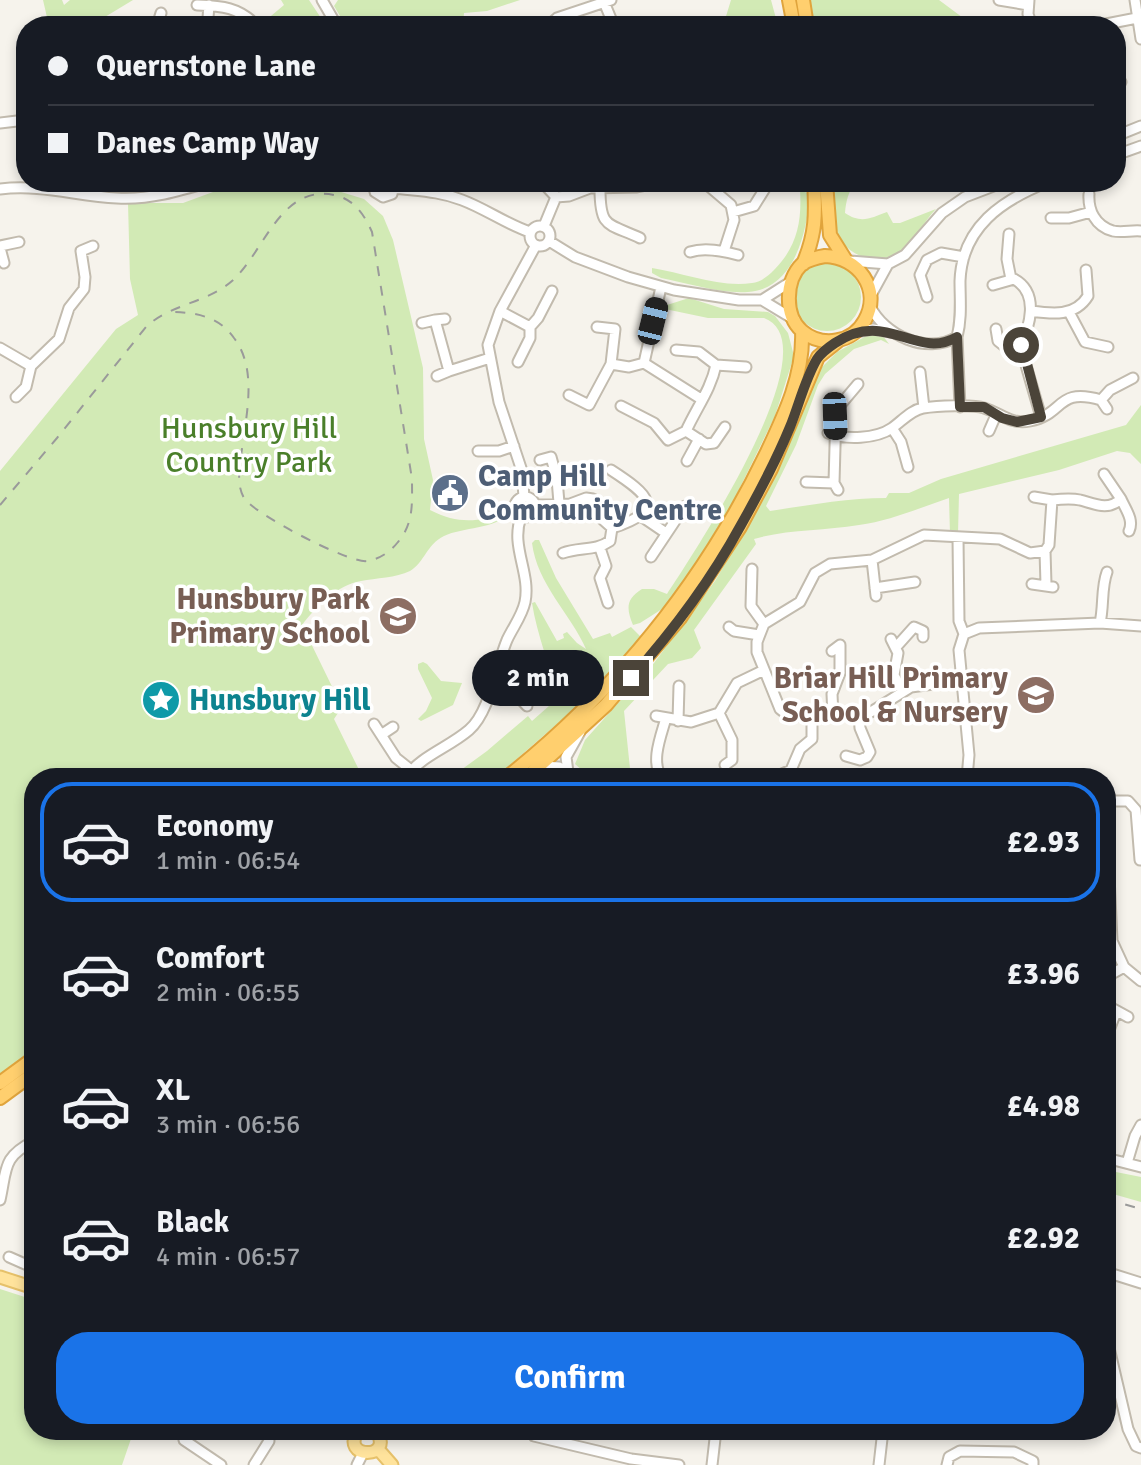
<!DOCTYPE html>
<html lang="en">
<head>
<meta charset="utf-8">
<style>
	body { margin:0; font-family:Signika,sans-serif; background:#20242c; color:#f1f3f6; height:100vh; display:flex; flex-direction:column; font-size:30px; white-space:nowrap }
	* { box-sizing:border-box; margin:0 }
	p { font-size:26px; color:#9ea1a6 }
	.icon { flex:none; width:44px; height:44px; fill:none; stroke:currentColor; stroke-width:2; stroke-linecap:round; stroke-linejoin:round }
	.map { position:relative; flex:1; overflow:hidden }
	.side { position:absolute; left:24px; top:768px; width:1092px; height:672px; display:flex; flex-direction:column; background:#171b24; border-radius:32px; box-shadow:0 4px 12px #0003 }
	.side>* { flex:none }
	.banner { position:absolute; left:16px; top:16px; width:1110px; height:176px; border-radius:32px; box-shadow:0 4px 12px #0003; display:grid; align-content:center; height:176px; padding:0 32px; background:#171b24 }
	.end { position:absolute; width:36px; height:36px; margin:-18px; border:10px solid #4b4439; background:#fff; box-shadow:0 0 0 4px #fff }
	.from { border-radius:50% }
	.bubble { position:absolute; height:56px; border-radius:28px; background:#171b24; box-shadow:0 4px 12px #0003; font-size:26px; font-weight:700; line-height:56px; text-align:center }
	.car { position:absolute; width:24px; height:48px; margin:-24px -12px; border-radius:10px; box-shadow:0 0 6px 2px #0007; background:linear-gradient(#222 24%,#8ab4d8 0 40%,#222 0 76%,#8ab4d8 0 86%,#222 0) }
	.banner b { display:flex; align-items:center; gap:28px; height:76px; font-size:30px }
	.banner b+b { border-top:2px solid #363941 }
	.banner i { width:20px; height:20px; background:#f1f3f6 }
	ul { padding:14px 0 0; list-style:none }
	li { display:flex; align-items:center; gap:24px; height:120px; margin:0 16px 12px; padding:0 16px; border:4px solid transparent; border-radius:32px }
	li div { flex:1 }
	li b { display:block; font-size:30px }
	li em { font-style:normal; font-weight:700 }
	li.current { border-color:#1a73e8 }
	li>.icon { width:72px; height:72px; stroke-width:1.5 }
	.cta { display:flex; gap:16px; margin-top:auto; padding:16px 32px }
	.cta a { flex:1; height:92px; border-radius:32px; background:#1a73e8; color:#fff; font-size:32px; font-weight:700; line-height:92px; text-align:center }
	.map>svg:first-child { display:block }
	.green { fill:#d2eab5 }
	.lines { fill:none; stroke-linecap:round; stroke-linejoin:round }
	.minor-casing { stroke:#c2bbae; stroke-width:13 }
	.major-casing { stroke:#e6c16a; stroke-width:15 }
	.highway-casing { stroke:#e0a43c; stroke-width:16 }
	.minor { stroke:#fff; stroke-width:9 }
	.major { stroke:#ffe39c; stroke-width:11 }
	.highway { stroke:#ffcf6e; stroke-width:12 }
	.rail { stroke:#9a9a9a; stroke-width:2; stroke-dasharray:10 10; stroke-linecap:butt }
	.route { stroke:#4b4439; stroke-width:10 }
	.labels { text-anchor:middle; stroke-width:7; stroke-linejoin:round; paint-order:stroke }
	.park-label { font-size:30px; fill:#4a7f2a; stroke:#fff }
	.service-label { font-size:30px; font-weight:bold; fill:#4e5e75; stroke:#fff; text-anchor:start }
	.education-label { font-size:30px; font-weight:bold; fill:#785e54; stroke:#fff; text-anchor:end }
	.culture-label { font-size:30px; font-weight:bold; fill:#0d838f; stroke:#fff; text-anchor:start }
</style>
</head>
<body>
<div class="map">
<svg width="1141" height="1465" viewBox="0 0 1141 1465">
	<rect width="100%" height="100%" fill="#f6f3ec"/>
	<!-- green -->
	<path class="green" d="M43,0H62L64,5L70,0H133L90,26H49Z
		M281,0H309L323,21L318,26H268L265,21L284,5Z
		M338,0H520L487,11L464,13L463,26H346L334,6Z
		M731,0H771L778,26H723Z
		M806,0H939L974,26H811Z
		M248,182H322L325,187L364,199L383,216L393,240L423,368L424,439L433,480L430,510C459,525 477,521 508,514C495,529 463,527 444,536C426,545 425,562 410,571C396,578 376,578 361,581C337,585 316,607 302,625L342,707L334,719L363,778H34V1051L0,1074V471L116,329L138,315L130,279L128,203H183L232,185Z
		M832,182H858C848,189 846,202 845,213C861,224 871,218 887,212L893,223H900L936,209C924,221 917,238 904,249C892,260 879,263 863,257C829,244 835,214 832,182Z
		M800,190L810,194C807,231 795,289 748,292C720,294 688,283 661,278L652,273V268C684,273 720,288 752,283C761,282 768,276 774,270C797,247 802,222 800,190Z
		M793 297a34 34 0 1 1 68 0a34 34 0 1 1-68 0Z
		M689,298L724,309L768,312L775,316L788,333L794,356L775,416L730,508L670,604L640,623L633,625C626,608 626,599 642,589H654L667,594C691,557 834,344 764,318H708L665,309L667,305Z
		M870,334L883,336L889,344L881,340L854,349L825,374L818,385L796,445L766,506L770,511C810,505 848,498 886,498L889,493H909L941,479L1126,425L1141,405V464L1130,453L1117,451L1059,470L959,494L958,534H950L949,498C919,508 890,521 859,525C824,531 788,529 754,539L756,544L694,630L701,648L692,658L668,664L624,711L631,778H591L575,764L585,740L654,663L715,581L762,502L822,367L837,352Z
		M535,540H539L556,578L593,639L610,633L612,637L631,627L642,638L565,717L495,778H450L487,751L528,716L532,721L558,698C550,666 537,635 532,603L535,602L557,641L564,638L563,634L567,632L577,643L586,649C570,613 537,584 532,543Z
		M423,662L427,664L441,681L462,683L453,705L421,721L418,719L426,711L432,698L418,669V664Z
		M1106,1170L1141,1177V1202L1106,1192Z
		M0,1289L34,1300V1430H134L122,1465H0Z"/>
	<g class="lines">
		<!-- minor casing -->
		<g class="minor-casing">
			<path id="minor" d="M322,0L337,26
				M999,0L1028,5
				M1029,0L1028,14L1032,26
				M1135,0L1141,39
				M604,2L614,26
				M197,5C222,6 239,7 257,26
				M208,18L209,5
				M157,26L161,13
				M548,26L557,18L611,0
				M1096,26L1137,18
				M1116,85L1121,82
				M0,123L17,121L26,124
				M1116,136L1141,126
				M1116,155L1141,146
				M359,182L373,185
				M374,182L375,192L383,197L392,194L394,184
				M542,182L556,197
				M704,182L731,205L734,220L724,251
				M394,188C418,191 439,191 462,200C486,209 506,224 530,232
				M0,189C41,184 77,196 117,198C149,200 179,191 209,182
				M600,189C600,229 608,223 640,238
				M1089,194C1088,210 1095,226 1113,231C1122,233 1132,230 1141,231
				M556,197L569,196L590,188L637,187L662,182
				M733,212L754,206L769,182
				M1051,218H1069L1091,212
				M530 236a10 10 0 1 1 20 0a10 10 0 1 1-20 0Z
				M544,226L556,197
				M1009,234L1007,259L1011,279
				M549,241L575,257L628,277L674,290L739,300H762L795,320
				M0,246L19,242
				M0,248L4,263
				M690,252C705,247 723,251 738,255
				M850,261L888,264
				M993,285L1014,279C1040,293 1030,327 1019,349
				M871,295L888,264L905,255L942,213L965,197L1004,182
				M927,297L920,275L927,260L941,253L964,257
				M762,300L792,281
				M870,306C884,335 926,355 957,337C962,318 960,300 960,281C962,227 1002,200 1048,182
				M500,311L530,327
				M1031,311C1052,314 1075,317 1088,296L1086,270
				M1069,312L1085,342L1108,347
				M445,319L435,320L449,371L490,358
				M422,323L435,320
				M597,327L615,329L611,364L629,367L644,363
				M996,329L998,341L1003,345L1019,349L1023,355L1041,417
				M855,332L873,329L891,332
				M957,337L960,407
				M0,348L31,366
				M676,350L699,352L716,365
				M518,362L530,338V327L538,318L552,291
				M644,363L661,287
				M644,363L701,399
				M920,372L924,408
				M437,376L449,371
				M569,395L589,405L611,364
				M16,397L26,387L31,366L59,339L69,308L84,289L85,277L81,251L93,246
				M621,406L654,423L668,440L686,431
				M1107,409L1101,400L1110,390L1133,378
				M725,427L714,443L706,444L686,431C697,407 711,389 716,365L746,367
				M892,428L901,442L908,467
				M989,431L996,415
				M828,433C846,440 876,439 892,428C902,421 911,410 923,408C936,406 973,404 984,408C1001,413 1010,425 1030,421C1065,414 1056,387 1101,400
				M478,451H499L514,446
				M540,460L551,457L557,479L559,503
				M687,461L699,439
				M806,482L834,483L838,490
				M834,483L836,410L858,384
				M524,497L522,471L499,402L488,345L500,311L536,245
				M1034,497L1052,500
				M515 507a10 10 0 1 1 20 0a10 10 0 1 1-20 0Z
				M1121,499C1126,510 1134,520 1129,531
				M535,505L570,504L586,498L593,499L603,520L612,528C668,510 648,494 611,470
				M641,516L666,533
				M958,538L959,621L964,634
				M600,548L606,566L600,578L608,603
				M1045,551L1046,584
				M563,553C579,547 596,551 610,541L612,528
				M651,557L685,506
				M872,560L876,596
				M752,569L751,606L764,624
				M1032,584L1053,587
				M875,588L915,582
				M1100,623C1104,606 1101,588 1107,572
				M729,627L734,631L759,635
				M891,639L898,653L894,675L903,692
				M897,646L914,627L923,631V637
				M832,651L840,645V673L832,694L833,716
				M962,680L911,687L866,715L789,716L780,709L757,652V642L764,624L800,602L815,573L830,564L872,560L924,535L1000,539L1030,553L1045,551L1049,545L1052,500C1061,499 1071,498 1080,500C1095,504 1108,511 1121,499L1104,474
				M492,685L512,690L527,706
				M520,697L529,688
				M656,716L691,722L719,713
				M678,721L679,686
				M374,724L396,758L411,770
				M381,735L393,727
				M846,756L860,760L867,757L870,752L860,728L859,715
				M725,765L732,760V740L719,713L737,683L764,670
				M542,766L559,767L572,778
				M568,772L566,757L580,732
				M780,775L791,770L800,749L812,739V717
				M405,778C422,755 448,748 469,730C490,712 496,666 507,640C513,627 522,616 525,602C531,573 510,546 521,517
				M662,778C650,762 661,736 666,718
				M967,778L969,755L959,650L964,634L979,628L1100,623L1141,626
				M1106,801H1128L1136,810L1140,860
				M1106,810L1112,941L1124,967L1141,981
				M1106,977L1124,967
				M1106,1005L1128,1017
				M1108,1033L1116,1012
				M1106,1158L1141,1167
				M1127,1163L1135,1136L1141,1125
				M0,1200C7,1169 2,1157 34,1141
				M9,1257L34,1268
				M1106,1272L1141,1283
				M1106,1335L1128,1429L1136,1446L1141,1448
				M191,1430L184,1440L221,1465
				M534,1436L631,1459L679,1465
				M254,1465L269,1441
				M357,1465L363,1453
				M712,1465L716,1430
				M879,1465L883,1430
				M947,1465L949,1457L960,1451L1014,1452L1033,1461V1465"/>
		</g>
		<!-- major casing -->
		<g class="major-casing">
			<path id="major" d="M0,1277L34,1288
				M359,1430C337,1460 398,1460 375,1430
				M378,1449L392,1465"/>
		</g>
		<!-- highway casing -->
		<g class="highway-casing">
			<path id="highway" d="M789,0L794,26
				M803,0L807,26
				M826,182L830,235L845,259
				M825,256C858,257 882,289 865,320C853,343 822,348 802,331C784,316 785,280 802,264C808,260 819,257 825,256Z
				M803,264C816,234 816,214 814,182
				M506,778C618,689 705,581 767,452C785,414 804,374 802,331
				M526,778L606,705L680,618L740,527L771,469L818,357L838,341
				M0,1083L34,1058
				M0,1098L34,1073"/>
		</g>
		<!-- minor -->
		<use href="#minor" class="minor"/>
		<!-- major -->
		<use href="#major" class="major"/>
		<!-- highway -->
		<use href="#highway" class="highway"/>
		<!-- rail -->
		<path class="rail" d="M0,505L57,438L146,327C170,304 207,303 232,281C264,253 280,184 334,195C354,199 364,214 372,232L412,479C412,503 414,523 398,542C390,552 380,559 367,561C350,564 254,514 244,498C237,486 239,470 241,457C245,419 259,371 234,338C219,316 194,312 170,312
			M1106,1199L1141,1209"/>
	</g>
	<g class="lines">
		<!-- route -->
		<path class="route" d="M631,678C673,631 711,580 741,525C759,493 776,461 790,427C799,405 805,379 817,359C821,353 829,347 835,343C887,308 916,361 957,337L960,407H984L1002,418L1017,422L1041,417L1027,364L1019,349L1021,345"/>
	</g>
	<!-- icons -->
	<defs>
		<g id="civic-disc" transform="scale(2)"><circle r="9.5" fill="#5c6f8a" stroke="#fff"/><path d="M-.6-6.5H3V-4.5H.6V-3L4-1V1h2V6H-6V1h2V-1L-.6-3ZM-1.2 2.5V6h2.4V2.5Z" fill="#fff"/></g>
		<g id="school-disc" transform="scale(2)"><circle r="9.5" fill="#8d6e63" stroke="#fff"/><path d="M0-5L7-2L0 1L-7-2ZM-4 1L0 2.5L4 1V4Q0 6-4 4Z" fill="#fff"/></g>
		<g id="sight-disc" transform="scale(2)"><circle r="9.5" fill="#0f9aa8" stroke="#fff"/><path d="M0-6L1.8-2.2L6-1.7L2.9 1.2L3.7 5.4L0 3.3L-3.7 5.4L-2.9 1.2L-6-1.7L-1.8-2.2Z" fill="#fff"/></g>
	</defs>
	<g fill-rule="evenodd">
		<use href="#civic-disc" x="450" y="493"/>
		<use href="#school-disc" x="398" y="616"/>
		<use href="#school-disc" x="1036" y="695"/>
		<use href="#sight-disc" x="161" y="700"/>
	</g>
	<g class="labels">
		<!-- park labels -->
		<g class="park-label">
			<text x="249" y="438">Hunsbury Hill<tspan x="249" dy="34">Country Park</tspan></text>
		</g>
		<!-- service labels -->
		<g class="service-label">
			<text x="478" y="486">Camp Hill<tspan x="478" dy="34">Community Centre</tspan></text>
		</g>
		<!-- education labels -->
		<g class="education-label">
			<text x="370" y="609">Hunsbury Park<tspan x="370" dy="34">Primary School</tspan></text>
			<text x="1008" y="688">Briar Hill Primary<tspan x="1008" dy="34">School &amp; Nursery</tspan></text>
		</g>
		<!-- culture labels -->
		<g class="culture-label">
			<text x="189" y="710">Hunsbury Hill</text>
		</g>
	</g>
</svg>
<i class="end from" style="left:1021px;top:345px"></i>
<i class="end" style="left:631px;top:678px"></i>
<div class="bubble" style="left:472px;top:650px;width:132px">2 min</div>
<i class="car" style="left:653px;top:321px;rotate:14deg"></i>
<i class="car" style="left:835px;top:416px;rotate:178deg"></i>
<div class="banner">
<b><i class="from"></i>Quernstone Lane</b>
<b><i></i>Danes Camp Way</b>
</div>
<section class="side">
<ul>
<li class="current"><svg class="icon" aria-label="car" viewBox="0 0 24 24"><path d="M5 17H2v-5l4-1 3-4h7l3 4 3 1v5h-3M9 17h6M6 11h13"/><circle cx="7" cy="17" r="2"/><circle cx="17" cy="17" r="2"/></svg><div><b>Economy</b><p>1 min · 06:54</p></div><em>£2.93</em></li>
<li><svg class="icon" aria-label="car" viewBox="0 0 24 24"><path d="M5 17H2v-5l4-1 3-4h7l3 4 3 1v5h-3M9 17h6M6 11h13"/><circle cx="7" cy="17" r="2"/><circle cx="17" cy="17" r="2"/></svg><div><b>Comfort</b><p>2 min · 06:55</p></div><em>£3.96</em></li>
<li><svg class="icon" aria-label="car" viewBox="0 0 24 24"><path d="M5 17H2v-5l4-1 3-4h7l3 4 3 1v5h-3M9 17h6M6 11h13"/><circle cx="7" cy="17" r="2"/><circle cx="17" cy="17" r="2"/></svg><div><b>XL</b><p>3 min · 06:56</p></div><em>£4.98</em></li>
<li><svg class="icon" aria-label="car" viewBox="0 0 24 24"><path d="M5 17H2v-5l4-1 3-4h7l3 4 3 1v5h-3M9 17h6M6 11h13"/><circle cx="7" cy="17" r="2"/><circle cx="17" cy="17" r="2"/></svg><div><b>Black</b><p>4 min · 06:57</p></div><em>£2.92</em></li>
</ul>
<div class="cta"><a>Confirm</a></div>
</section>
</div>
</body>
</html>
